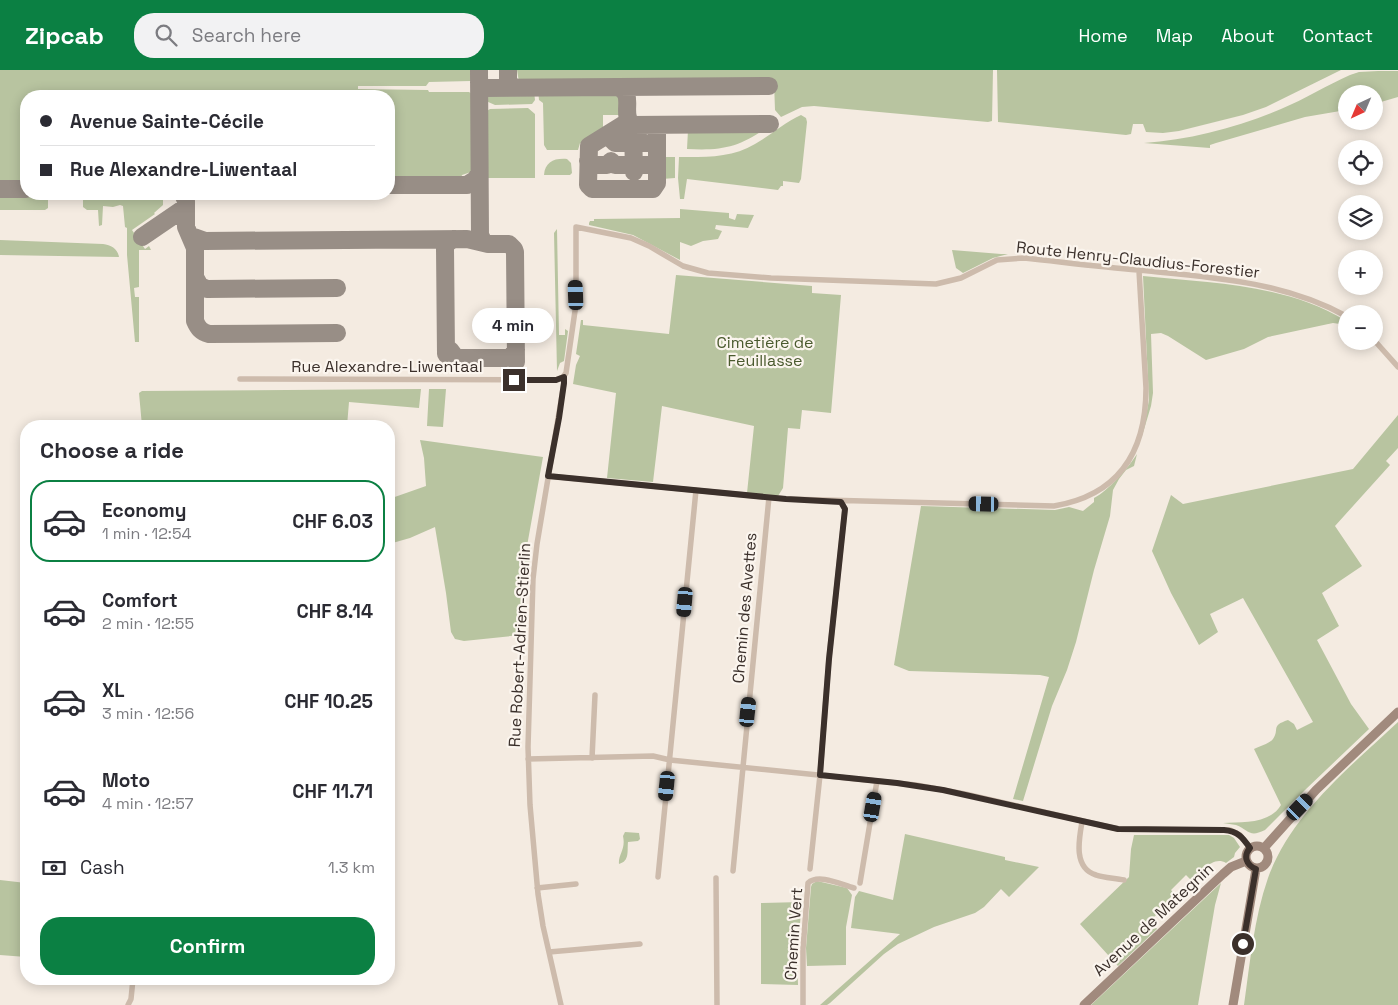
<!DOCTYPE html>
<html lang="en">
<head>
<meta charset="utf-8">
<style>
	body { margin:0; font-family:"Space Grotesk",sans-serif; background:#f2f2f3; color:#2b2b33; height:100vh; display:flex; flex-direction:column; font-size:19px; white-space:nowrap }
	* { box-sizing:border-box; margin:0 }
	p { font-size:16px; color:#7c7c81 }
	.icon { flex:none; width:28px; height:28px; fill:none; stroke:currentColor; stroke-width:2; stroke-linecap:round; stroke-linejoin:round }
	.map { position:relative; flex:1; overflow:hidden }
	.sheet { position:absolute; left:20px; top:350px; width:375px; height:565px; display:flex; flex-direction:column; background:#fff; border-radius:20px; box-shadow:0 2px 12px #0003 }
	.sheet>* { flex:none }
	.hud { position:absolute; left:20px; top:20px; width:375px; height:110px; border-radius:20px; box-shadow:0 2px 12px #0003; display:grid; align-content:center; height:110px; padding:0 20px; background:#fff }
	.needle { width:32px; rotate:224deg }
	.tools { position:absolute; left:1338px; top:15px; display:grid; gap:10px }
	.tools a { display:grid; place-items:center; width:45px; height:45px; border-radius:50%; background:#fff; box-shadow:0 2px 12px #0003; font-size:25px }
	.end { position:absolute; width:22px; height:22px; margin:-11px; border:6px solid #3b302b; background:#fff; box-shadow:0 0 0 2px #fff }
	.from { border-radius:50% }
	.bubble { position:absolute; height:35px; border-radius:18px; background:#fff; box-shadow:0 2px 12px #0003; font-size:16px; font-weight:700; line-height:35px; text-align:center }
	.car { position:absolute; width:15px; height:30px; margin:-15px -8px; border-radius:6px; box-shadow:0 0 4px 1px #0007; background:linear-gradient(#222 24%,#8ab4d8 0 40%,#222 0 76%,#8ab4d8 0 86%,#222 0) }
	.hud b { display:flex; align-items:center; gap:18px; height:48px; font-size:19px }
	.hud b+b { border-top:1px solid #e1e1e2 }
	.hud i { width:12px; height:12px; background:#2b2b33 }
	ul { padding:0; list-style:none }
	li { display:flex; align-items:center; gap:15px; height:82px; margin:0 10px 8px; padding:0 10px; border:2px solid transparent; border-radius:20px }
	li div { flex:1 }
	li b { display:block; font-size:19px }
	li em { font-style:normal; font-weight:700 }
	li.active { border-color:#0b8043 }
	li>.icon { width:45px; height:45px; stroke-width:1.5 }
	h2 { padding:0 20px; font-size:22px; line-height:60px }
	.pay { display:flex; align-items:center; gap:12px; height:55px; padding:0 20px; font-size:19px }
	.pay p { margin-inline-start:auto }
	.button { display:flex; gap:10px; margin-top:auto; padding:10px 20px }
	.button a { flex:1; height:58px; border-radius:20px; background:#0b8043; color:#fff; font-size:20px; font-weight:700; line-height:58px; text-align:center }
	header { display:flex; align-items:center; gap:30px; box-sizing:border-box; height:70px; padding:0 25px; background:#0b8043; color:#fff }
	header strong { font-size:24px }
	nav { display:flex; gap:28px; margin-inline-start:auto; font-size:18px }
	.search { width:350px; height:45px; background:#f2f2f3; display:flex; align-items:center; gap:12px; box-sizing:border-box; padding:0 18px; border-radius:20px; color:#7c7c81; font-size:19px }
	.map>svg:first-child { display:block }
	.green { fill:#b8c4a0 }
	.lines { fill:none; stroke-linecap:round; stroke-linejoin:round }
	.taxiway { stroke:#988e86; stroke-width:18 }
	.minor { stroke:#cdbbac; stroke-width:5.5 }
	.secondary { stroke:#a18a7d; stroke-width:9 }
	.route { stroke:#3b302b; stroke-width:6 }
	.labels { text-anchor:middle; stroke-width:4.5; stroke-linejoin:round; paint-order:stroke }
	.street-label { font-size:16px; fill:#3b302b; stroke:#fbf5ee }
	.park-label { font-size:16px; fill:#4a5a2e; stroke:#fbf5ee }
</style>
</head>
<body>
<header>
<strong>Zipcab</strong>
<div class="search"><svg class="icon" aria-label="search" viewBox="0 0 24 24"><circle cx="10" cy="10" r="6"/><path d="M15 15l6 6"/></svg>Search here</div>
<nav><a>Home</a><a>Map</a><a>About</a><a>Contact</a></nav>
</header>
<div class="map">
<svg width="1398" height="935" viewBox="0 0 1398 935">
	<rect width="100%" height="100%" fill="#f4ebe1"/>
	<!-- green -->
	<path class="green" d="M0,0H471V11L429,12L426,16H358V19L428,20L429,22H469L472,24L473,93H471V102L462,105L461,108L389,109V26H26V112H0Z
		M517,0H993L992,51L988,52L814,36L802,37L781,47L775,40L774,12L524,14L519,12Z
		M997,0H1341L1266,37L1243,45L1179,61L1163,63L1146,62L1143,54H1133L1131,64L1126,65L998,52Z
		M1378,1H1398V27L1374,34V24H1346V40L1305,47L1216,73L1210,75V78L1144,73C1189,70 1240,57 1281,39C1305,29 1327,15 1350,5L1359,2Z
		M616,19L622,25L623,42L621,45H603V62L583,74L580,73L578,80H547L544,75L543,33L539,30L538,20Z
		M522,21H534L535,30L532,34L495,35L486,31L487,25L489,23H511Z
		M528,38L535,44V108H486L485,42L490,39Z
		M801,45L806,48L807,52L801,109L799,113L783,111V116H781L778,120L687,109L684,129H680L678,108L679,87C706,87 732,88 755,74C771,65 785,52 801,45Z
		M699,56H769C740,77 723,81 687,79L688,60L698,59Z
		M663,87H675V108L662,109Z
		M567,89L571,93L572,103L570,105H544C545,92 554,88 567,89Z
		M32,124L33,126V124H45L48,128V138L45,140H0V125Z
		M85,124H163V135L154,143L155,144L132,160L145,179L149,176L151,180H139V217L134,218L135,227H139V272H135L127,185V158L125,157L123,136L120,135L113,137L103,136L102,155L99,156L98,140H87L83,137V126Z
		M680,139L729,143V148L735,150L737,144L754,145L748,158L716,155L715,159L722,161L718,169L703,171L691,176L680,172V190L633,165L589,155V153L590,151H594V149L680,148Z
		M557,159L559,265H565V259L568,261L564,291L560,293L557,301L554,163Z
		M0,170L103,174C111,175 118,179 119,187L0,185Z
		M952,180L1001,184H1008L993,188L963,203L956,198Z
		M676,205L812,216V223L841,225L831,343L802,340L800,359L788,358L783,418L778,426L747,423L754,356L662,336L653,412L607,408L616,323L573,314L576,295L580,286L576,284L581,250H583V255L669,264Z
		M1143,206C1211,213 1286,214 1346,251V258L1340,254L1333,253L1268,267L1244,279L1206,290L1168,266L1161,263L1151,264L1153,323L1151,336L1142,366L1149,330Z
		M421,319L419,338L349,332L347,356H208L168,350L167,356H142L139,323L142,321Z
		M429,319H446L443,357L427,356Z
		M1398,345V378L1386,391L1390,395L1335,456L1362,496L1322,523L1339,556L1317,570L1351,634L1369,659L1305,720L1265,760C1249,768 1249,760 1236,755C1232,754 1227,754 1223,753C1242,752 1270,754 1281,735L1254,679C1260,676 1269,674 1273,669C1280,659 1270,656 1288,650L1294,654L1297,660L1313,652L1243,528L1210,544L1218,562L1199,575L1171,523L1152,481L1171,425L1183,434L1353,399Z
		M420,370L543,387L527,476L531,480L529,499L523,502L521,565L464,571L455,569L451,562L446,523L435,457L410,468L389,474V429L426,416L424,388Z
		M1137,384L1134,396L1126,400L1119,409L1113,420L1110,446L1094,500L1076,572L1067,600L1052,636L1023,731L1013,729L1049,607L1040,605L909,601L894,595L921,436L1055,440L1069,437L1083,441L1094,432V428C1108,421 1129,397 1137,384Z
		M1398,652V935H1244C1250,893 1254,848 1268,808C1291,744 1350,697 1398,652Z
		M625,762L639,763L640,769L638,771L628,772C627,781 630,791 619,794C618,784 626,780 623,766Z
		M905,764L1005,787V790L1039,797L1009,827L1001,819L984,837L975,843L934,857L898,874L884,884L830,933L827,935H820L900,864L851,858L855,827L859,821L893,830Z
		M1134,765H1229L1234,768L1240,777L1235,783L1234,787L1226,793C1213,785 1200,803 1192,811L1186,805L1171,820L1176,826L1154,847L1153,853L1157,859L1118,896L1080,854L1129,807L1131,779Z
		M0,810L26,813V887L0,885Z
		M817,811L847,818L852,825L846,857V895L807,896L806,878L811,817L812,814Z
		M1221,813L1215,835L1198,935H1091Z
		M802,832L797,885L798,915L761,914V833Z"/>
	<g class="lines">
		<!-- taxiway -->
		<path class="taxiway" d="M479,0L480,165L483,171L488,174
			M508,0V13L514,17
			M479,12L480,16L484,18L769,16
			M618,17C636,24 620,44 632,55L770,54
			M628,49L626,53L589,76L588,115L592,119H653L657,113V61L655,57L652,55
			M632,55L633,58L634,102
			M611,69L615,73H646
			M588,91L592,95H607L611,91L615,95H630L634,90L638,95H653L657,91
			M389,115H467L475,110L479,104
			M0,119H26
			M183,124L186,131V157L195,178V251C198,258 201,262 209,264L337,263
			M191,166L205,171L467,169L488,174H509L514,179L515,182L516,292
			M142,167L186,137
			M195,207L200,216L207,219L337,218
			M450,280L456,288H506L511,287L516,280
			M446,284L445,178L447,173L454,169"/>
		<!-- minor -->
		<path class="minor" d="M1374,270L1398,297
			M240,309L556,310L563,307
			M548,406L786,429L1054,436C1119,425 1146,382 1146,318L1139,201
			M592,688L595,625
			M528,689L653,686L670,690L916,715L965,724L1118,759L1230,760L1240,765L1250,778
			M1082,752C1079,769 1073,798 1096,805C1104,808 1115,808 1124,810
			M810,799L820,705L829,588L845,439L841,432
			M733,801L769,427
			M658,807L696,420
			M716,808L717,935
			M860,813L877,711
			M537,818L576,814
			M549,882L640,874
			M128,935L131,929L133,909
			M561,935L543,856L538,824L530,735L528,677L533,509L537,474L564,313L563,307L566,303L576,234V157L631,168L649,176L683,196L708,203L771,208L936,214L961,208L997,190L1024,188C1062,192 1100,197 1138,200C1209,207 1283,211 1346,246
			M803,935V879L808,813C819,803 842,815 854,818"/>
		<!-- secondary -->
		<path class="secondary" d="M1246 787a11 11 0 1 1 22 0a11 11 0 1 1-22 0Z
			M1264,778L1316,720L1398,642
			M1084,935L1223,804L1231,797L1246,791
			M1233,935L1256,799"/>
	</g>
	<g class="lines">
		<!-- route -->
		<path class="route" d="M514,310H556L564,307V313L559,348L548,406L786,429L841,432L845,439L829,589L820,705L897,713L943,720L1118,759L1224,760C1238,761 1243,768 1250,778C1243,786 1246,795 1256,799L1243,874"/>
	</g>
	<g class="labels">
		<!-- street labels -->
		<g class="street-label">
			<text transform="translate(1138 189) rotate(6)" y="6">Route Henry-Claudius-Forestier</text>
			<text x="387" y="302">Rue Alexandre-Liwentaal</text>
			<text transform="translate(744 538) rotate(-85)" y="6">Chemin des Avettes</text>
			<text transform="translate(519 575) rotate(-87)" y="6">Rue Robert-Adrien-Stierlin</text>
			<text transform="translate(1153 849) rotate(-43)" y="6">Avenue de Mategnin</text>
			<text transform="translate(793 864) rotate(-86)" y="6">Chemin Vert</text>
		</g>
		<!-- park labels -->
		<g class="park-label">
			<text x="765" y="278">Cimetière de<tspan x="765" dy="18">Feuillasse</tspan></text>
		</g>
	</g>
</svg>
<div class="tools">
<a><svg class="needle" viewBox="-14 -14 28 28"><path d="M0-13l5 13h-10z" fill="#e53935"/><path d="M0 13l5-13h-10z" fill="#7c7c81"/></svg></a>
<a><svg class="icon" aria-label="locate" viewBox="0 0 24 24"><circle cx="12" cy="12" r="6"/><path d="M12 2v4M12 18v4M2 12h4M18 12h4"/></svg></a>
<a><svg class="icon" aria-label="layers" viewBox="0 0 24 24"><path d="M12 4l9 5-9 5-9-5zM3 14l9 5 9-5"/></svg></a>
<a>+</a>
<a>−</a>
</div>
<i class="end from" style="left:1243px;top:874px"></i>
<i class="end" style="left:514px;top:310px"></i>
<div class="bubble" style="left:472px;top:238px;width:82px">4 min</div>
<i class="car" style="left:576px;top:225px;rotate:358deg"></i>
<i class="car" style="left:984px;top:434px;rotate:271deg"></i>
<i class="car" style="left:685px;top:532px;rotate:185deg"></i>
<i class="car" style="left:748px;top:642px;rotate:6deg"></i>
<i class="car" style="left:667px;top:716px;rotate:186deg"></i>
<i class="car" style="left:873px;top:737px;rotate:10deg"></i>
<i class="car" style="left:1300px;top:737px;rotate:44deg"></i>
<div class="hud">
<b><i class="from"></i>Avenue Sainte-Cécile</b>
<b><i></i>Rue Alexandre-Liwentaal</b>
</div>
<section class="sheet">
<h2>Choose a ride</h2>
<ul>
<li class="active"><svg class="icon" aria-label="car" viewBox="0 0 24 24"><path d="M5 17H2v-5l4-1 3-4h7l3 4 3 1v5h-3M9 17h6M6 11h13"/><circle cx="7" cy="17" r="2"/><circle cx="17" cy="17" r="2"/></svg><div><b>Economy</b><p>1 min · 12:54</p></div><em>CHF 6.03</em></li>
<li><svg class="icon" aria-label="car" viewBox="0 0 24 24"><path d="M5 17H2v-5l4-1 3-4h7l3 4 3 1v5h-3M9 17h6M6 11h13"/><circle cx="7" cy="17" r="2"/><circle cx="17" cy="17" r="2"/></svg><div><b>Comfort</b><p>2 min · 12:55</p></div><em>CHF 8.14</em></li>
<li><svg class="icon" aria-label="car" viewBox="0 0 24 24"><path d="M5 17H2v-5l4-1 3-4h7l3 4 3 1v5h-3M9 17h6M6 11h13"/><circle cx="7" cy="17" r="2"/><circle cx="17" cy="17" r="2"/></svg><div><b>XL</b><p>3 min · 12:56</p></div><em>CHF 10.25</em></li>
<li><svg class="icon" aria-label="car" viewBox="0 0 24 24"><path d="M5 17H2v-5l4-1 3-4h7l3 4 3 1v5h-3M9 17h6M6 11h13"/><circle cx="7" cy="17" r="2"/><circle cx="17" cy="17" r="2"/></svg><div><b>Moto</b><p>4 min · 12:57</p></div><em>CHF 11.71</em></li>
</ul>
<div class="pay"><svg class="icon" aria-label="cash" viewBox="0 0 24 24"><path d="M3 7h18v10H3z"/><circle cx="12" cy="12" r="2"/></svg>Cash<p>1.3 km</p></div>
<div class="button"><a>Confirm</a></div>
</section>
</div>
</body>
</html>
